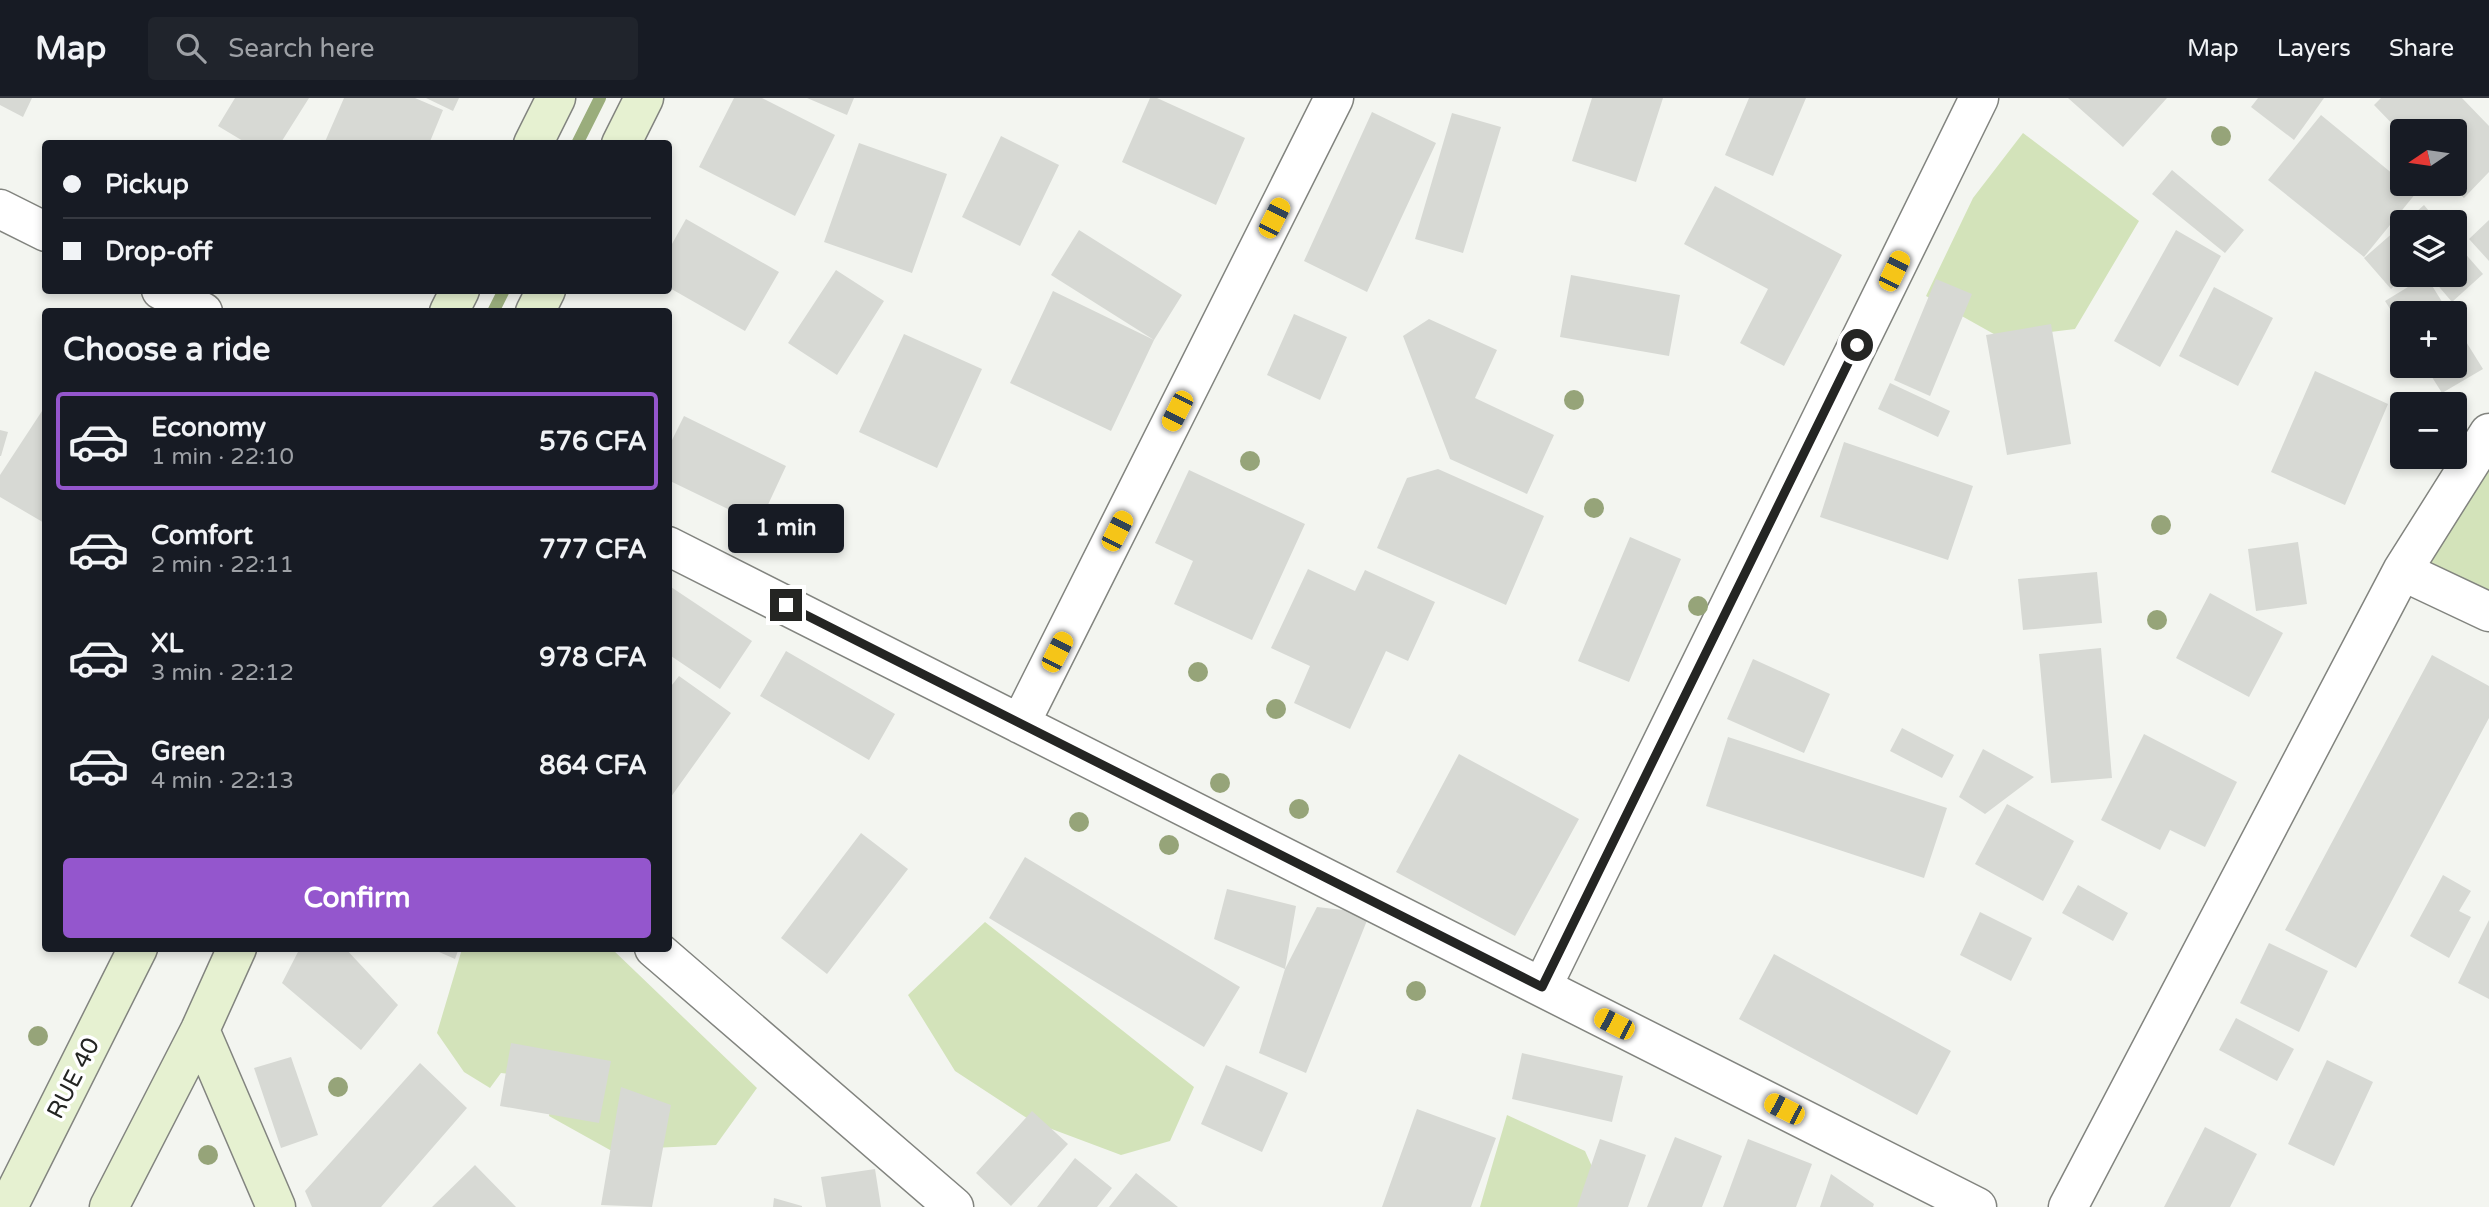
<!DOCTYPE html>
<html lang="en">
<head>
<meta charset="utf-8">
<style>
	body { margin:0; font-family:"Varela Round",sans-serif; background:#20242c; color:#f1f3f6; height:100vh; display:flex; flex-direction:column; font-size:26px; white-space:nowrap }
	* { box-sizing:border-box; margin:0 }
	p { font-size:23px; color:#9ea1a6 }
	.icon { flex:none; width:38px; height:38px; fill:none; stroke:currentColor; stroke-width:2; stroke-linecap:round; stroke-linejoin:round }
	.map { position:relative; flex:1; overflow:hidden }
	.drawer { position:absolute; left:42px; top:210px; width:630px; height:644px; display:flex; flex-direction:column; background:#171b24; border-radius:7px; box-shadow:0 4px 10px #0003 }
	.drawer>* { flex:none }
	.guide { position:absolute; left:42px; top:42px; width:630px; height:154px; border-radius:7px; box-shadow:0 4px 10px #0003; display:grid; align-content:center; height:154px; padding:0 21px; background:#171b24 }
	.needle { width:46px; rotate:257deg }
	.fabs { position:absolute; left:2390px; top:21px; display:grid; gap:14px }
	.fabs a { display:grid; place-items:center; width:77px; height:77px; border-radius:7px; background:#171b24; box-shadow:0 4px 10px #0003; font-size:35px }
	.end { position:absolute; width:32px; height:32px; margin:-16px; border:9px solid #242523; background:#fff; box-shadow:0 0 0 4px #fff }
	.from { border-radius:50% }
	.bubble { position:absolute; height:49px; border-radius:7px; background:#171b24; box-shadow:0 4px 10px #0003; font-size:23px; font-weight:800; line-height:49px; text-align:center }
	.car { position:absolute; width:21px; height:42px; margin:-21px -10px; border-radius:9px; box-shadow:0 0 5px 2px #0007; background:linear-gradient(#f5c518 24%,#345 0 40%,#f5c518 0 76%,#345 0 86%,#f5c518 0) }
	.guide b { display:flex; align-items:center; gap:24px; height:66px; font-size:26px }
	.guide b+b { border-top:2px solid #363941 }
	.guide i { width:18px; height:18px; background:#f1f3f6 }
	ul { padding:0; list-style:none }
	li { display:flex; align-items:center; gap:21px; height:98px; margin:0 14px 10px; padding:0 7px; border:4px solid transparent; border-radius:7px }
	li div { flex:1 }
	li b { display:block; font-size:26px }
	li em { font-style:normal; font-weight:800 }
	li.current { border-color:#9456cd }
	li>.icon { width:63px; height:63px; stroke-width:1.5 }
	h2 { padding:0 21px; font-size:32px; line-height:84px }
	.primary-button { display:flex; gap:14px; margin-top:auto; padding:14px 21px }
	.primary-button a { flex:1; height:80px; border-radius:7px; background:#9456cd; color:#fff; font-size:28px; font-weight:800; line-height:80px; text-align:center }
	header { display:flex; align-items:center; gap:42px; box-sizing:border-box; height:98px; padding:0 35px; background:#171b24; border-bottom:2px solid #363941 }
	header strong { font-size:33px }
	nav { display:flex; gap:38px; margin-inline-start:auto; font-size:24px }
	.search { width:490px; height:63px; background:#20242c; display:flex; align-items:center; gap:18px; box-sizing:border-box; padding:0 24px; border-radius:7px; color:#9ea1a6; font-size:26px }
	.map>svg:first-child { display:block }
	.green { fill:#d3e3ba }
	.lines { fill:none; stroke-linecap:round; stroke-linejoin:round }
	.stream { stroke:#9aad7c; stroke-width:12 }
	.building { fill:#d7d9d4 }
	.street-casing { stroke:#82847f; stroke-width:41 }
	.secondary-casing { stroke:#82847f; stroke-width:41 }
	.street { stroke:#fff; stroke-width:38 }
	.secondary { stroke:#e6f1d1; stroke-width:38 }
	.tree { fill:#96a479 }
	.route { stroke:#242523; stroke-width:9 }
	.labels { text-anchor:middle; stroke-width:7; stroke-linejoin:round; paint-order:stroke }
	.street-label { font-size:24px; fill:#242523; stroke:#fff }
</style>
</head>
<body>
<header>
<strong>Map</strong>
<div class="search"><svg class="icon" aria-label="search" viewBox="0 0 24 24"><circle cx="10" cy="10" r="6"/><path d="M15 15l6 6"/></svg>Search here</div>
<nav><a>Map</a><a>Layers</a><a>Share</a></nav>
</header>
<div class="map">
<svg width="2489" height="1109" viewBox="0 0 2489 1109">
	<rect width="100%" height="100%" fill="#f3f5f0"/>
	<!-- green -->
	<path class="green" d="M2023,35L2139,123L2075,231L2001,240L1926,198L1973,100Z
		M2489,335V514L2402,473Z
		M985,824L1194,989L1170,1043L1121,1057L1033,1024L955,973L908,897Z
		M462,851H612L757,990L716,1047L610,1052L549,1018L553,981L501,975L490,990L464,974L437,935Z
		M1507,1017L1585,1053L1603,1093L1601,1109H1480Z"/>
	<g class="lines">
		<!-- stream -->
		<path class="stream" d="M577,46L600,0
			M493,214L504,192"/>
	</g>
	<!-- building -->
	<path class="building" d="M0,0H32L23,19L0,7Z
		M235,0H309L280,46H248L218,28Z
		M344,0H415L443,12L429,46H324Z
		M426,0H459L453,13Z
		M734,0H762L835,37L795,118L699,69Z
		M807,0H854L847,17Z
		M1150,0H1157L1245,40L1216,107L1122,64Z
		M1592,0H1663L1636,84L1572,63Z
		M1749,0H1806L1773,78L1725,57Z
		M2068,0H2167L2123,49Z
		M2258,0H2324L2294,42L2251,9Z
		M2381,0H2462L2489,28V74L2464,100L2450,86H2455V33H2403V37L2374,7Z
		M1372,14L1436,45L1367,194L1304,163Z
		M1452,15L1501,29L1463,155L1415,141Z
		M2321,17L2416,95L2364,159L2268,82Z
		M1001,38L1059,67L1020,148L962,119Z
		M859,45L947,76L912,175L824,144Z
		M2172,72L2244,132L2225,155L2152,96Z
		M1715,88L1842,157L1784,268L1740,245L1768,191L1684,146Z
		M2424,107L2438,124H2405Z
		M686,121L779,174L745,233L668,189V153Z
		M2489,122V163L2469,141Z
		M2403,126V177H2406L2391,191L2364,160Z
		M1079,132L1182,197L1154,242L1111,333L1010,285L1053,193L1154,242L1051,177Z
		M2176,132L2221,158L2160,269L2114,243Z
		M2455,144L2483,176L2452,204L2429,177H2455Z
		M836,172L884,203L837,277L788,245Z
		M1571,177L1680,197L1669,258L1560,239Z
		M2426,178L2449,215H2403V231L2385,203Z
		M1936,181L1972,196L1930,298L1894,282Z
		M2214,189L2273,220L2238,288L2179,258Z
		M1294,216L1347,239L1320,302L1267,277Z
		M1429,221L1497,252L1475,300L1554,337L1527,396L1450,361L1403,238Z
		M2051,226L2071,346L2007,357L1986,237Z
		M2455,226L2483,271L2442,295L2425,268H2455Z
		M904,236L982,271L937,370L859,334Z
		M2315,273L2388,306L2345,407L2271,374Z
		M1890,285L1950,313L1938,339L1878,311Z
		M42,313L46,315V426L0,399V377Z
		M684,318L786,368L759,426L668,382V350Z
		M0,332L8,334L1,358H0Z
		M1844,344L1973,388L1948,462L1820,419Z
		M1438,371L1544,418L1506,507L1377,450L1407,380Z
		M1189,372L1305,426L1252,542L1174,506L1193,463L1155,445Z
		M1630,439L1681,461L1629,584L1578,563Z
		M2298,444L2307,506L2256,513L2248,451Z
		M1308,471L1355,493L1365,472L1435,504L1408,563L1386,553L1350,631L1294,605L1310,568L1271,550Z
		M2097,474L2102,525L2023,532L2018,481Z
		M668,487L752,543L720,591L668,556Z
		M2210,495L2283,535L2249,599L2176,560Z
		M2101,550L2112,680L2051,685L2039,556Z
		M786,553L895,616L869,662L760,598Z
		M2432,557L2489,588V620L2356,870L2285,832Z
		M1753,561L1830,596L1804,655L1727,621Z
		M679,578L731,615L668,703V592Z
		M1902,630L1954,657L1942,680L1890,653Z
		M2144,636L2237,684L2205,749L2170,732L2160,752L2101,722Z
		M1728,639L1947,710L1924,780L1706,708Z
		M1983,651L2034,679L1985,716L1959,699Z
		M1459,656L1579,721L1515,838L1396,774Z
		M2007,706L2074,743L2043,803L1975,766Z
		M861,735L908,771L827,876L781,840Z
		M1025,759L1240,889L1204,949L989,820Z
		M2443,777L2471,793L2459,813L2471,819L2449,860L2410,838Z
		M2078,787L2128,815L2113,843L2062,815Z
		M1227,791L1296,808L1285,871L1214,841Z
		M1317,809L1370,815L1306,975L1259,955L1285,871Z
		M1980,814L2032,840L2011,883L1960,857Z
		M2489,822V901L2458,885Z
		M2269,845L2328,873L2299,934L2240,905Z
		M300,850H345L398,907L361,952L282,885Z
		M430,850H459L455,861Z
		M1774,856L1951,953L1917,1017L1739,921Z
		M2236,920L2294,951L2277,983L2219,952Z
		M511,945L611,963L599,1025L500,1008Z
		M1522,955L1623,978L1612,1024L1512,1001Z
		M291,959L318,1037L281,1050L254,970Z
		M2327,962L2373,984L2334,1068L2288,1046Z
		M420,965L467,1010L381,1109H312L305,1093Z
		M1226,967L1288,995L1262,1054L1201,1026Z
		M621,989L671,1007L652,1109L601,1107Z
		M1417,1011L1496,1040L1471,1109H1382Z
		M1032,1013L1068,1046L1011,1108L976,1075Z
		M2205,1029L2257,1056L2230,1109H2164Z
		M1675,1039L1722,1058L1702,1109H1647Z
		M1600,1041L1646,1057L1628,1109H1577Z
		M1748,1041L1812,1066L1796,1109H1723Z
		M1075,1060L1112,1090L1097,1109H1037Z
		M475,1067L516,1109H432Z
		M875,1071L881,1109H826L821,1079Z
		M1136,1075L1178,1109H1109Z
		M1831,1076L1874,1106L1873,1109H1820Z
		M774,1100L802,1108V1109H773Z"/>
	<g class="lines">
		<!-- street casing -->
		<g class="street-casing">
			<path id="street" d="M0,111L46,134
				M161,192L203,214
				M668,448L1977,1109
				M2402,473L2489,514
				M1020,626L1334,0
				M654,850L954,1109
				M1542,889L1979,0
				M2068,1109L2402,473L2489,335"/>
		</g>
		<!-- secondary casing -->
		<g class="secondary-casing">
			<path id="secondary" d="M533,46L556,0
				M621,46L644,0
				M449,214L460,192
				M535,214L546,192
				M200,932L276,1109
				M8,1109L138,850
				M109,1109L200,932L237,850"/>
		</g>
		<!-- street -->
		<use href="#street" class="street"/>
		<!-- secondary -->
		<use href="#secondary" class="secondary"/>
	</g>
	<!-- trees -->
	<g class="tree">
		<circle cx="2221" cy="38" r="10"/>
		<circle cx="1574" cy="302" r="10"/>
		<circle cx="1250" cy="363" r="10"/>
		<circle cx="1594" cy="410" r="10"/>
		<circle cx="2161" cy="427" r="10"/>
		<circle cx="1698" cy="508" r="10"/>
		<circle cx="2157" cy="522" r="10"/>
		<circle cx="1198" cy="574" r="10"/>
		<circle cx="1276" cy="611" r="10"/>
		<circle cx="1220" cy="685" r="10"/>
		<circle cx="1299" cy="711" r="10"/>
		<circle cx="1079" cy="724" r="10"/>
		<circle cx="1169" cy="747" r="10"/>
		<circle cx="1416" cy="893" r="10"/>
		<circle cx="38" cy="938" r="10"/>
		<circle cx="338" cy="989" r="10"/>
		<circle cx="208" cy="1057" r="10"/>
	</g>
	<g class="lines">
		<!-- route -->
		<path class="route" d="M786,507L1542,889L1857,247"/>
	</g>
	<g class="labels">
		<!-- street labels -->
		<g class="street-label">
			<text transform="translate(73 980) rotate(-63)" y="8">RUE 40</text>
		</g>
	</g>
</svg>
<div class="fabs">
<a><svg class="needle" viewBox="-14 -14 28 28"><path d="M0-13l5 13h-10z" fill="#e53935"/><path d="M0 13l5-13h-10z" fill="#9ea1a6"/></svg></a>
<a><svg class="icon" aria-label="layers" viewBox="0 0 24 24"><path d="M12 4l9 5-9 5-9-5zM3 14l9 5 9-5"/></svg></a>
<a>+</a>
<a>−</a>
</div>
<i class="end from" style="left:1857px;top:247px"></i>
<i class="end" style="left:786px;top:507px"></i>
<div class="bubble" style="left:728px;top:406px;width:116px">1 min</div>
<i class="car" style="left:1274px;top:120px;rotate:27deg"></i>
<i class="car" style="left:1894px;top:173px;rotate:26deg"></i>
<i class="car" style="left:1177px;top:313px;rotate:207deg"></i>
<i class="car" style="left:1117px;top:433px;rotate:27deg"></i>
<i class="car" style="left:1057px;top:554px;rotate:27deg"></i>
<i class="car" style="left:1614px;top:926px;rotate:297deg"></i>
<i class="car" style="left:1784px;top:1011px;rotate:297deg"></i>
<div class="guide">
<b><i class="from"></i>Pickup</b>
<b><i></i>Drop-off</b>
</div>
<section class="drawer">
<h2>Choose a ride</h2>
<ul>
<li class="current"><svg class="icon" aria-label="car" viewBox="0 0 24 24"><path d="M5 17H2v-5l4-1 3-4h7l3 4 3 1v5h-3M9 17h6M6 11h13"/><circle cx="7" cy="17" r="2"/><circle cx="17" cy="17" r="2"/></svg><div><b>Economy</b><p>1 min · 22:10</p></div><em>576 CFA</em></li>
<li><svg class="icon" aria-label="car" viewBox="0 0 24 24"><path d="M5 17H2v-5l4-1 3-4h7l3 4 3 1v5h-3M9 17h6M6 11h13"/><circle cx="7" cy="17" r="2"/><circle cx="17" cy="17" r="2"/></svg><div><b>Comfort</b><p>2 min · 22:11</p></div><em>777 CFA</em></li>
<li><svg class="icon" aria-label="car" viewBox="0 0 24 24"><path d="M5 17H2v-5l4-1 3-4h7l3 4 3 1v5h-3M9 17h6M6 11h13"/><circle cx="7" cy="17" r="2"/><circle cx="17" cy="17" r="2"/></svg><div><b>XL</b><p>3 min · 22:12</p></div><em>978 CFA</em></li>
<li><svg class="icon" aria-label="car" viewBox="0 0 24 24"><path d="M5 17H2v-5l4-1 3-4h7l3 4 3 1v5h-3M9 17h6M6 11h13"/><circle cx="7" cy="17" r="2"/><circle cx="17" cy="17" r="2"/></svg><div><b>Green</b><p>4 min · 22:13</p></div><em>864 CFA</em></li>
</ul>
<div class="primary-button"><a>Confirm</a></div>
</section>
</div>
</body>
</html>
